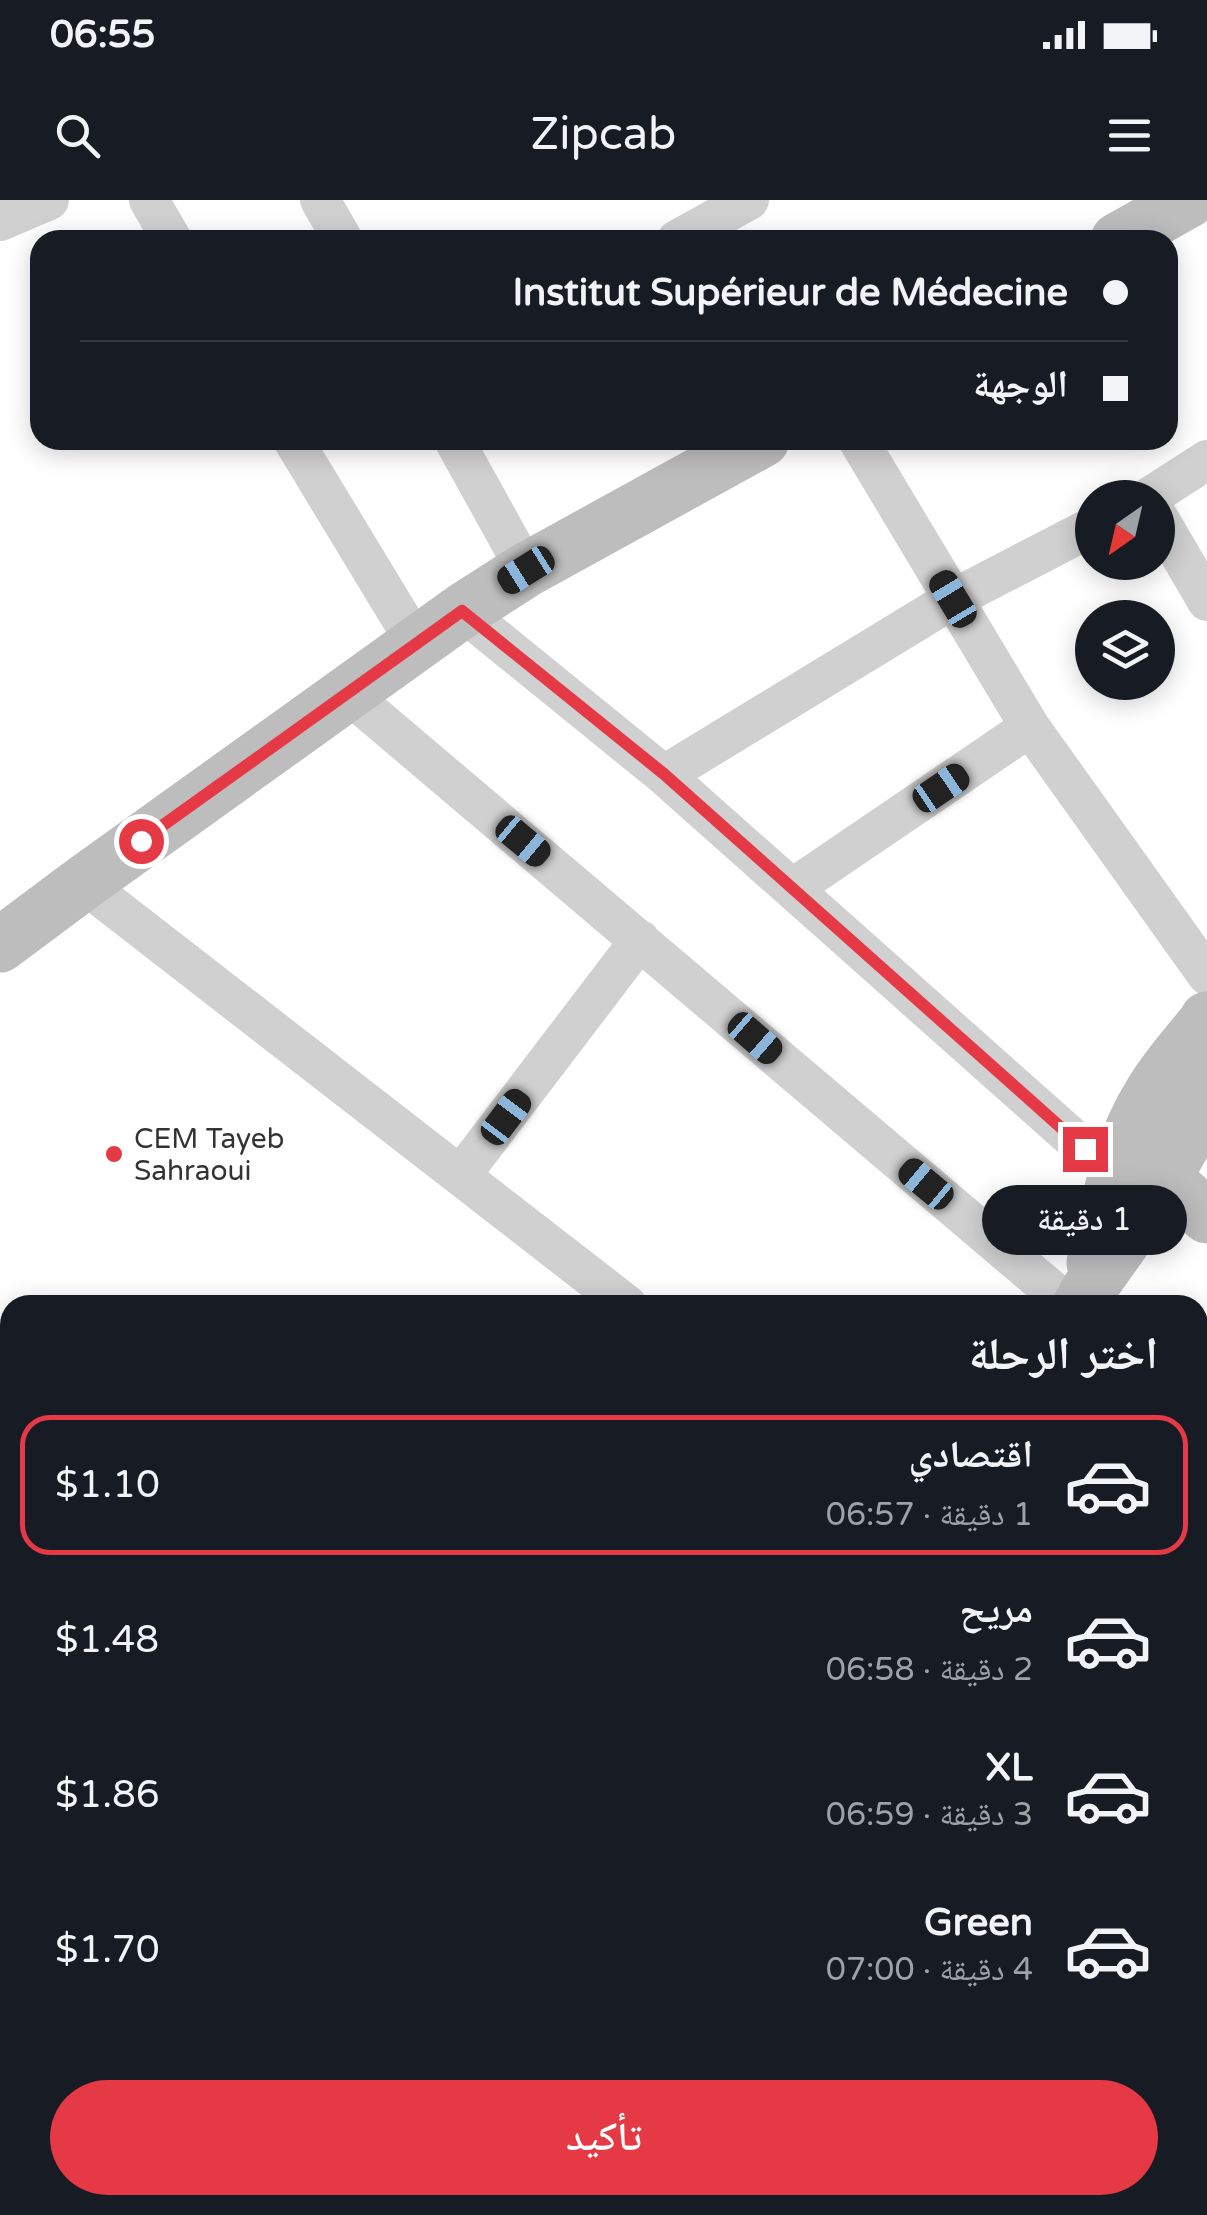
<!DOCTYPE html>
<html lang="ar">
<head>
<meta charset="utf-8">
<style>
	body { margin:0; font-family:"Varela Round","Noto Naskh Arabic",sans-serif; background:#20242c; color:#f1f3f6; direction:rtl; height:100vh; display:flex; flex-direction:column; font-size:38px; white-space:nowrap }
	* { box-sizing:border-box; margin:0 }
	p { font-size:32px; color:#9ea1a6 }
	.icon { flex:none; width:55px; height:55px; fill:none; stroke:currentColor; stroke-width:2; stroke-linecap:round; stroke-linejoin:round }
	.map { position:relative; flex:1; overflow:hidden; direction:ltr }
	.panel { position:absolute; left:0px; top:1095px; width:1208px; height:920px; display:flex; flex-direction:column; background:#171b24; border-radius:30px 30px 0 0; box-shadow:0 5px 25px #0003; direction:rtl }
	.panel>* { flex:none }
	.hud { position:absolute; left:30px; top:30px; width:1148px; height:220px; border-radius:30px; box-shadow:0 5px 25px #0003; direction:rtl; display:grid; align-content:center; height:220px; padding:0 50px; background:#171b24 }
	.needle { width:65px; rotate:214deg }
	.tools { position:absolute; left:1075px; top:280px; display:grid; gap:20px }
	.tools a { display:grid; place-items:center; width:100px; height:100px; border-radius:50%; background:#171b24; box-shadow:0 5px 25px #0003; font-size:50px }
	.end { position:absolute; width:45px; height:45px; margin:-22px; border:12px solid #e63946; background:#fff; box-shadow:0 0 0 5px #fff }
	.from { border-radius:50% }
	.bubble { position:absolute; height:70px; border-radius:35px; background:#171b24; box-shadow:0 5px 25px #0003; font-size:32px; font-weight:600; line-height:70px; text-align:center; direction:rtl }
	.car { position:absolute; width:30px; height:60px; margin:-30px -15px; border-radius:12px; box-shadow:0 0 8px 2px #0007; background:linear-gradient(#222 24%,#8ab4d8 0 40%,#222 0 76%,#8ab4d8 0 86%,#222 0) }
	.hud b { display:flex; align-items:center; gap:35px; height:95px; font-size:38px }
	.hud b+b { border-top:2px solid #363941 }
	.hud i { width:25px; height:25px; background:#f1f3f6 }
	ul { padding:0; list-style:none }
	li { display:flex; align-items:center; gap:30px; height:140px; margin:0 20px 15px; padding:0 30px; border:5px solid transparent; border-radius:30px }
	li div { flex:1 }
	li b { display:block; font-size:38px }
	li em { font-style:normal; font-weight:600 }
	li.current { border-color:#e63946 }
	li>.icon { width:90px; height:90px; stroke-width:1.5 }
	h2 { padding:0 50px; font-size:45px; line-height:120px }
	.action { display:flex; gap:20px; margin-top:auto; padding:20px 50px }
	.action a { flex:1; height:115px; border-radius:60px; background:#e63946; color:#fff; font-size:40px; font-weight:600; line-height:115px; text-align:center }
	.status { display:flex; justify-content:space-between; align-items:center; height:70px; padding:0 50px; background:#171b24; direction:ltr }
	.status svg { height:28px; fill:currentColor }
	header { display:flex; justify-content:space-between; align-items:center; height:130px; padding:0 50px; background:#171b24; font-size:45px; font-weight:600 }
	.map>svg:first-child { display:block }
	.building { fill:url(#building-cross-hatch) }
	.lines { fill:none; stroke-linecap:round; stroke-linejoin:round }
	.street { stroke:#d0d0d0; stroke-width:40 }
	.secondary { stroke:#bdbdbd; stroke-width:55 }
	.route { stroke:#e63946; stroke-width:12 }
	.poi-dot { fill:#e63946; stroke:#fff; stroke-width:4 }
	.labels { text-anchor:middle; stroke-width:10; stroke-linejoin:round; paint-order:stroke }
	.poi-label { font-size:28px; fill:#333; stroke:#fff; text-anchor:start }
</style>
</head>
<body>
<div class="status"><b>06:55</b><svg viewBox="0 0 49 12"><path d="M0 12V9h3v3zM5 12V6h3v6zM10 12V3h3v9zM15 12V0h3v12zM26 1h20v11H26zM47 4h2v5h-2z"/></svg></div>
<header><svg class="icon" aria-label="menu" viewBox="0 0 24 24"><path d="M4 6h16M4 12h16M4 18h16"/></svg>Zipcab<svg class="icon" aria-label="search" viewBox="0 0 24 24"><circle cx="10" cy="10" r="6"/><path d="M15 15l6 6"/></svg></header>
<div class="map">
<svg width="1207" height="2015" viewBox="0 0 1207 2015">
	<defs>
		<pattern id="building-cross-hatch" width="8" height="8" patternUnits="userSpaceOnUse" patternTransform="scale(2.5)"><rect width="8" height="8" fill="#1a1a1a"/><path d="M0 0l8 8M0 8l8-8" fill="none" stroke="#333"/></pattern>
	</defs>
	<rect width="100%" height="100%" fill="#fff"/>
	<!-- building -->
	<path class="building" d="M0,1550L10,1557V1614L0,1607Z
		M0,1699L10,1706V1764L0,1757Z
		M10,1896V1948L2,1943L0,1930V1911Z
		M95,2005H191L184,2015H110Z"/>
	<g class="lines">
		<!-- street -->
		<path class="street" d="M149,0L172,40
			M320,0L343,40
			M0,21L49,0
			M677,40L749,0
			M293,240L416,443
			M454,240L526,370
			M858,240L1030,527L1207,775
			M1148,298L1207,260
			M1158,317L1207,401
			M462,411L664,575L1114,975
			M346,492L1069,1105
			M664,575L953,399L1092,327
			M83,683L627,1105
			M793,688L1030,527
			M461,975L640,740
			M0,1181L10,1188
			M1198,1414L1207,1402
			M0,1497L10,1504
			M1198,1657L1207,1648
			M1198,1907L1207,1889
			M303,2005L316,2015
			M1062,2005L1081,2015
			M211,2015L218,2005
			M678,2015L689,2005
			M1139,2015L1144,2005"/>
		<!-- secondary -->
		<path class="secondary" d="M1118,40L1189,0
			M0,745L83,683L462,411L526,370L762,240
			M1139,956L1207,1016
			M1094,1063C1108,1004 1119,944 1152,892C1167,867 1187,845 1205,823
			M1080,1105L1089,1089L1148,1006L1194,925L1207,819
			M750,2015L754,2005"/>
	</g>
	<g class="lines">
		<!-- route -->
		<path class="route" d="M141,641L462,411L664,574L1085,949"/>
	</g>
	<!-- markers -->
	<circle class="poi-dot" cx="114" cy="954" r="10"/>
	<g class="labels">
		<!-- poi labels -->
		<g class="poi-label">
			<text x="134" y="948">CEM Tayeb<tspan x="134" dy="32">Sahraoui</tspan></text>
		</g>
	</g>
</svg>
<div class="tools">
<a><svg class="needle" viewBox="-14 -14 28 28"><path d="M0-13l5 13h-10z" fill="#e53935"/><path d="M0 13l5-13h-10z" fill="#9ea1a6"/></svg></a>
<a><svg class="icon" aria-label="layers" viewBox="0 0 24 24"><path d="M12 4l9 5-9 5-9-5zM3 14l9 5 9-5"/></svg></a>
</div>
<i class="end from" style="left:141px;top:641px"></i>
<i class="end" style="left:1085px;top:949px"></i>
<div class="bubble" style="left:982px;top:985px;width:205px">1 دقيقة</div>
<i class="car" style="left:526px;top:370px;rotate:238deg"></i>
<i class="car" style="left:953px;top:399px;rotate:329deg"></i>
<i class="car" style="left:941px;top:588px;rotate:56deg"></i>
<i class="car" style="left:523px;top:641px;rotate:130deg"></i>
<i class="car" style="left:755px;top:838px;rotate:131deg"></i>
<i class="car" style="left:506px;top:917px;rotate:37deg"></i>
<i class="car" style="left:926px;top:984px;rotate:310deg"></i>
<div class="hud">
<b><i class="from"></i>Institut Supérieur de Médecine</b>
<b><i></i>الوجهة</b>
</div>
<section class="panel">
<h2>اختر الرحلة</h2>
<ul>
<li class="current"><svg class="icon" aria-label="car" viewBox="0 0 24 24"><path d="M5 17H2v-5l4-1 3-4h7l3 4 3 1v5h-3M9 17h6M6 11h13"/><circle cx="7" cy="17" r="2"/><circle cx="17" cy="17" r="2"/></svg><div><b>اقتصادي</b><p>1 دقيقة · 06:57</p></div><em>$1.10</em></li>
<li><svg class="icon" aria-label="car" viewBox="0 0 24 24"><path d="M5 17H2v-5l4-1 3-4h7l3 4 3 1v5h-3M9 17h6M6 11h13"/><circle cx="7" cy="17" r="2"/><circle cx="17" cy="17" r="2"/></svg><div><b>مريح</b><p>2 دقيقة · 06:58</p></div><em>$1.48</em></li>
<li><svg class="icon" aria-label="car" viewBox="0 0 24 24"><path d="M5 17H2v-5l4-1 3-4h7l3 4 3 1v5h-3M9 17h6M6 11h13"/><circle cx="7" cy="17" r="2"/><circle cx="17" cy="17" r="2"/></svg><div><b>XL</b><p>3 دقيقة · 06:59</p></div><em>$1.86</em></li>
<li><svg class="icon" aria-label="car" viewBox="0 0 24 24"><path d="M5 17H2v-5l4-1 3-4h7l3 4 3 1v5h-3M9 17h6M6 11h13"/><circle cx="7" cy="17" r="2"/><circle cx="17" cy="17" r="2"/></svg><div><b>Green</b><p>4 دقيقة · 07:00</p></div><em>$1.70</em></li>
</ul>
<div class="action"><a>تأكيد</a></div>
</section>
</div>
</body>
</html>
